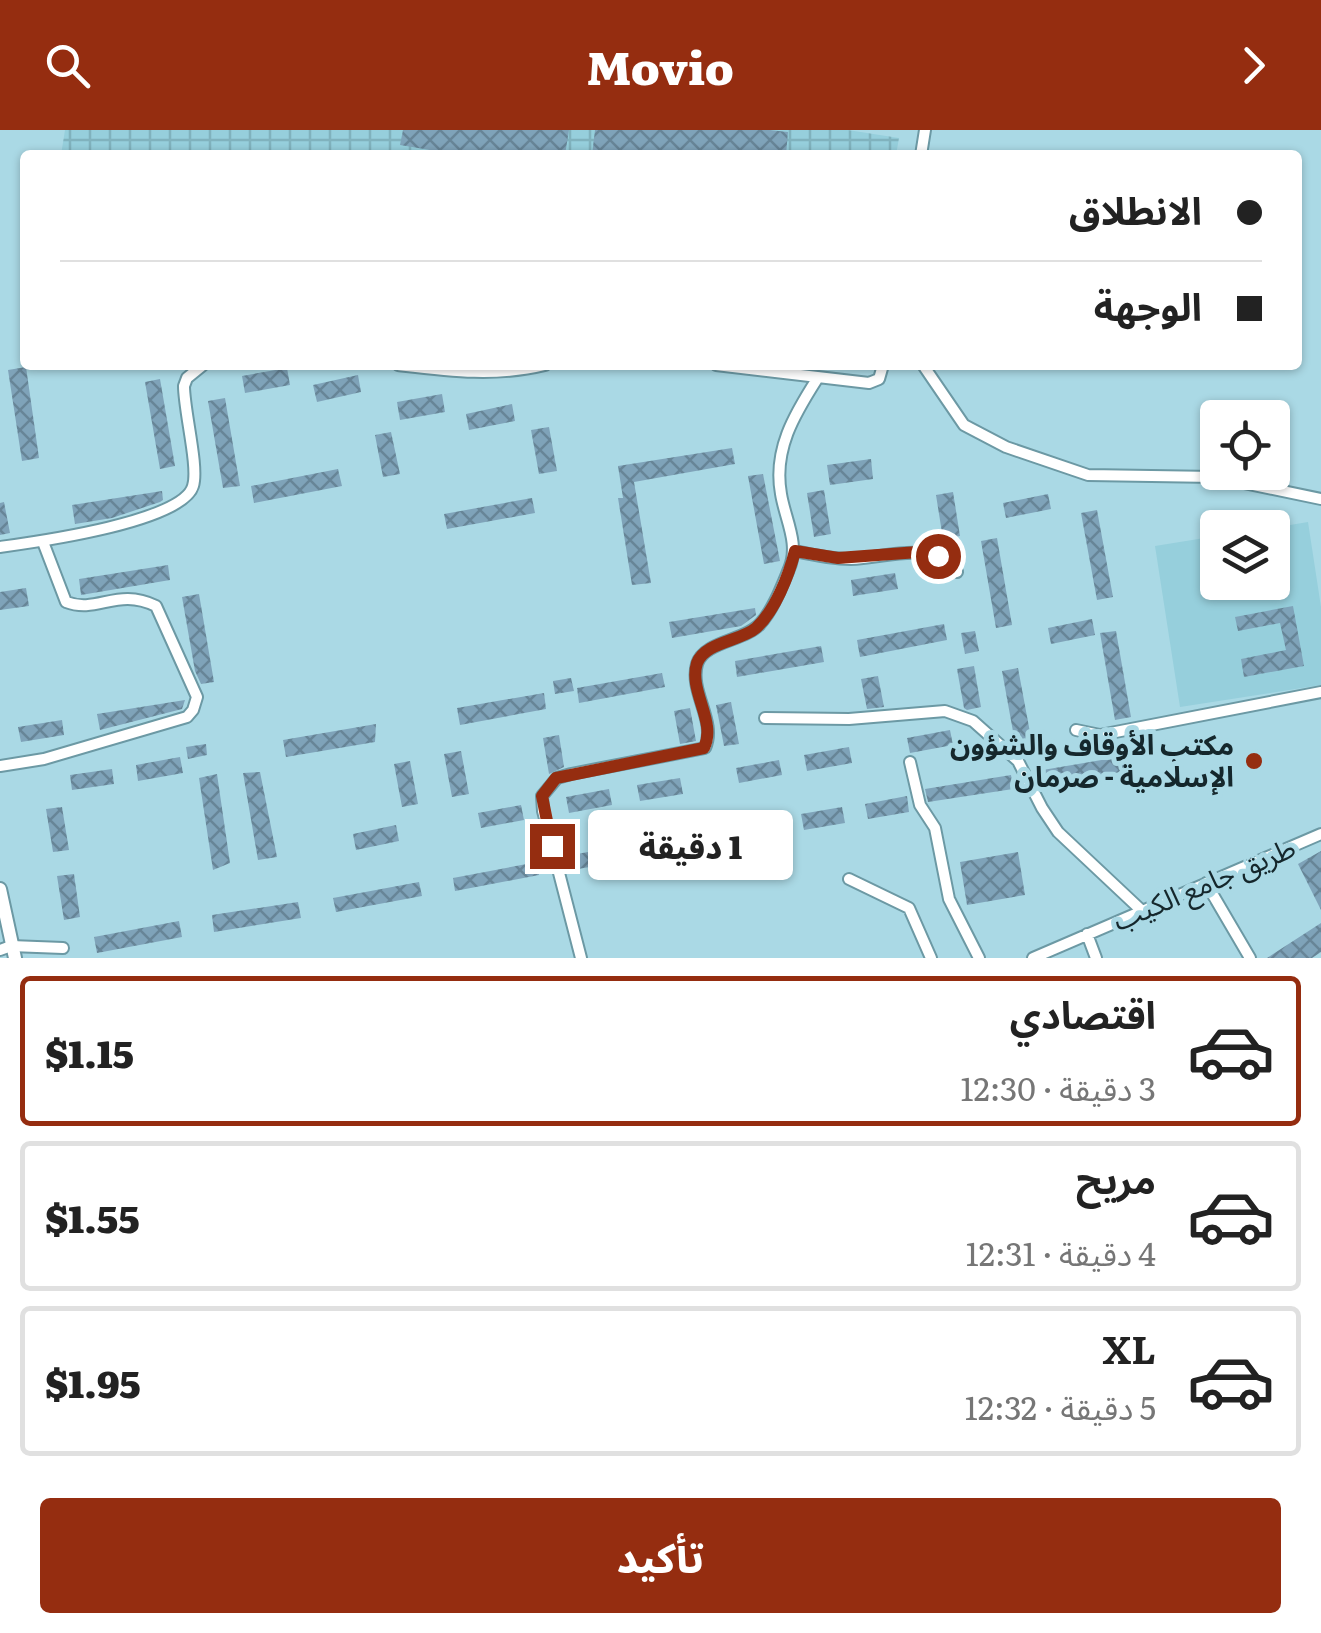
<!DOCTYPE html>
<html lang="ar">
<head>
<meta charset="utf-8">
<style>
	body { margin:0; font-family:Literata,"Noto Sans Arabic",serif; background:#f2f2f2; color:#222; direction:rtl; height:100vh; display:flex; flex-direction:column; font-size:38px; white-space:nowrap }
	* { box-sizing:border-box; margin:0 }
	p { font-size:32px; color:#767676 }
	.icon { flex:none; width:55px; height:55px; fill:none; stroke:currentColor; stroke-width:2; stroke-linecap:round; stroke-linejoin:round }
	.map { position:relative; height:828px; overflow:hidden; direction:ltr }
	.panel { display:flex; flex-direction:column; background:#fff; flex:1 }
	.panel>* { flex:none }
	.hud { position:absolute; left:20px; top:20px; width:1282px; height:220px; border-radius:10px; box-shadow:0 2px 8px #0004; direction:rtl; display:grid; align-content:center; height:220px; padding:0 40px; background:#fff }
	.controls { position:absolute; left:1200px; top:270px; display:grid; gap:20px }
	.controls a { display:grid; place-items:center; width:90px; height:90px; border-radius:10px; background:#fff; box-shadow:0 2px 8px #0004; font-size:50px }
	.end { position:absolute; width:45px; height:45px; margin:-22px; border:12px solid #952d10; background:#fff; box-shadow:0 0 0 5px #fff }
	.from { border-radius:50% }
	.bubble { position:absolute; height:70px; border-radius:10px; background:#fff; box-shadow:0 2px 8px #0004; font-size:32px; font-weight:800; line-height:70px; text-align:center; direction:rtl }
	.hud b { display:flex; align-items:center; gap:35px; height:95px; font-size:38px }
	.hud b+b { border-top:2px solid #e0e0e0 }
	.hud i { width:25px; height:25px; background:#222 }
	ul { padding:18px 0 0; list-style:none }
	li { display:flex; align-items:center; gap:30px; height:150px; margin:0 20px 15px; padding:0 20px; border:5px solid #e0e0e0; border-radius:10px }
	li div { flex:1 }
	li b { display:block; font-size:38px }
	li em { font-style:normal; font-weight:800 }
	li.selected { border-color:#952d10 }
	li>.icon { width:90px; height:90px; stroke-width:1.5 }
	.action { display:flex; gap:20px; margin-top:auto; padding:20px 40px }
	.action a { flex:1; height:115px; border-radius:10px; background:#952d10; color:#fff; font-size:40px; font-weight:800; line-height:115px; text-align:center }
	header { display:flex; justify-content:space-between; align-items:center; height:130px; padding:0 40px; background:#952d10; color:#fff; font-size:45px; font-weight:800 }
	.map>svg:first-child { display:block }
	.built { fill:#96cfdc }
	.industrial { fill:url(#industrial-grid) }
	.building { fill:url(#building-cross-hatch) }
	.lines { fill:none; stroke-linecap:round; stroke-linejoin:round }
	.minor-casing { stroke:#6c99a4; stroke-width:14 }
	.major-casing { stroke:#6c99a4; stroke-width:16 }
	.minor { stroke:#fff; stroke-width:10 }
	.major { stroke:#fff; stroke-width:12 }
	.route { stroke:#952d10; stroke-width:12 }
	.poi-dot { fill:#952d10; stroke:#aad9e5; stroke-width:4 }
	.labels { text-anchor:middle; stroke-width:10; stroke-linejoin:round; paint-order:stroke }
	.poi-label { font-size:28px; font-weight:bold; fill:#15272c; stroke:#aad9e5; text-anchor:end }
	.street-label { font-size:28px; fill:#15272c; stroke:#aad9e5 }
</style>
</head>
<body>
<header><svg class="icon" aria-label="forward" viewBox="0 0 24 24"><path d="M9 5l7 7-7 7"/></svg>Movio<svg class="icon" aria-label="search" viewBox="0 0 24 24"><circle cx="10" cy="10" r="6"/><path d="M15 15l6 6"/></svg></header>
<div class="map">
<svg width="1321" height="828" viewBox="0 0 1321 828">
	<defs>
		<pattern id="industrial-grid" width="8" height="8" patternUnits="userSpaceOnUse" patternTransform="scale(2.5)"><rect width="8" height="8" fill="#96cfdc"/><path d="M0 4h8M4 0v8" fill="none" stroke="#80b2bd"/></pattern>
		<pattern id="building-cross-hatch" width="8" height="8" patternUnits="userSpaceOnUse" patternTransform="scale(2.5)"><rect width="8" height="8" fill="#7fa3b9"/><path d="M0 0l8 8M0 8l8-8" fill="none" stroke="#678597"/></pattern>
	</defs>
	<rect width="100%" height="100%" fill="#aad9e5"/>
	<!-- built -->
	<path class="built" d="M1308,392L1321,477V555L1180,577L1155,416L1217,406L1218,452H1272V398Z"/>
	<!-- industrial -->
	<path class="industrial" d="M65,0H848L899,8L896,25H61Z"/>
	<!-- building -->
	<path class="building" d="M403,0H569L565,25H460L400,15Z
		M595,0H769L788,2L786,25H592Z
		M26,237L39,328L22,331L8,240Z
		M287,238L290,255L245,263L242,246Z
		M358,245L361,262L317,272L313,255Z
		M160,249L175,336L160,339L145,252Z
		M442,264L445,282L400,290L397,272Z
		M225,268L240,356L223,358L208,271Z
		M512,274L515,291L469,300L466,284Z
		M549,297L557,341L539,344L531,300Z
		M391,302L400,344L383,347L375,305Z
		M732,318L735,334L634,352L651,453L632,455L618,368H623L618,336Z
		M871,329L873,349L830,355L827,335Z
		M338,339L342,356L254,373L251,356Z
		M763,344L780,431L764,434L748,346Z
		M824,360L831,404L814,407L807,363Z
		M162,361L163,370L160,372L112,388L75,394L72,375Z
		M953,362L960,406L943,409L936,365Z
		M1048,364L1051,379L1006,388L1003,373Z
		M532,368L535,383L447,399L444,384Z
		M4,372L10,403L0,405V373Z
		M1097,380L1113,467L1097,470L1081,383Z
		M997,408L1012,495L996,498L981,411Z
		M168,435L170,450L81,465L79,449Z
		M895,443L898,459L853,466L851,450Z
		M26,458L29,476L0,480V462Z
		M199,464L214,552L201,554L195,541L182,467Z
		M1293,476L1304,536L1244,547L1241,529L1286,520L1280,493L1238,501L1235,487Z
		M755,478L756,485L741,496L672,508L669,492Z
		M1092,489L1095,505L1051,514L1048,498Z
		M944,494L947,510L860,527L857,510Z
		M975,501L979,521L965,524L961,503Z
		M1116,501L1131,587L1115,590L1100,503Z
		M821,516L824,532L737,547L735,531Z
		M974,536L981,577L967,580L964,578L957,539Z
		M1018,538L1034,624L1025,626L1016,618L1002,541Z
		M662,543L665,557L579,573L577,558Z
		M878,546L884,577L867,579L861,549Z
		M571,548L574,561L555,564L553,551Z
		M544,563L546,579L460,595L457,578Z
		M185,570L182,579L100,600L97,584Z
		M731,572L739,614L724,616L716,575Z
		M690,578L696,611L680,614L674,581Z
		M62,590L64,605L21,612L18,597Z
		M376,594L375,612L286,627L283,610Z
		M950,600L953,615L910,623L907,608Z
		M559,605L564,637L549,644L543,608Z
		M206,614L207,625L188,629L186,617Z
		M849,617L852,633L807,641L804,625Z
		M461,621L469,664L452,667L444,624Z
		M1125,626L1128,641L1039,654L1037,641Z
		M180,627L183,643L138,651L136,635Z
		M779,630L782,645L739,653L736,638Z
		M410,631L418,674L402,677L394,634Z
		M112,639L114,654L72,660L70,645Z
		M260,642L277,727L258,730L243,643Z
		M217,644L230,733L213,740L199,648Z
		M1011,645L1013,659L928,672L925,659Z
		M680,648L683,664L640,671L637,655Z
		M609,659L612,675L569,683L566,667Z
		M907,666L909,682L868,689L865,674Z
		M521,675L524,690L481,698L478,683Z
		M62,677L69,720L53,722L46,679Z
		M842,677L845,693L804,700L801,684Z
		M776,689L778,704L692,719L689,704Z
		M396,695L399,711L356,720L353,704Z
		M657,710L660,724L573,740L571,725Z
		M1321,721V780L1298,734Z
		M1018,722L1025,765L967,775L960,732Z
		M537,732L539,745L455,761L453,748Z
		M74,744L80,787L64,790L57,746Z
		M419,752L422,766L336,782L333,768Z
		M298,772L301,788L214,802L212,785Z
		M179,791L182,807L97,823L94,807Z
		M1321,793V822L1312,828H1267Z"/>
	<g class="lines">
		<!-- minor casing -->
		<g class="minor-casing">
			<path id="minor" d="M921,25L925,0
				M398,235C449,241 496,247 545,235
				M716,235L869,253L879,249L883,235
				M923,235L964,295L1006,317L1088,345L1215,347L1321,369
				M0,417C36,412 183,392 193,356C199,337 184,281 184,256L187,248L203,235
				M795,421C813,425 832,429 851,429C888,428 930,409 957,442
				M765,588L849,589L945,581L973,591L1018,631L1042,678L1058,702L1141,780
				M1076,600L1100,605L1321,562
				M910,632L920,675L935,698L949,769L979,828
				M0,636L44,629L187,587L193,580L197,567L156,476C117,457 98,484 66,472L43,412
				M849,749L909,778L931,828
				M1206,753L1250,828
				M1087,804L1096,828
				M0,820L11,816L63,818
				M581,828L543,681L542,666L557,648L571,644L705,618C717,591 689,562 697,534C704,511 745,511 760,494C773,480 782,456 789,439C800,414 785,389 781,364C773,320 794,285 817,249
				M1033,828L1321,704"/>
		</g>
		<!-- major casing -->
		<g class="major-casing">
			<path id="major" d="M0,759L15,828"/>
		</g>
		<!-- minor -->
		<use href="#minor" class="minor"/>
		<!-- major -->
		<use href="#major" class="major"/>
	</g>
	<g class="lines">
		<!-- route -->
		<path class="route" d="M552,716L542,666L556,648L704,618C717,591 688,561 697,533C705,512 741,511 756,498C775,481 789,445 795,421L838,428L918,422L938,426"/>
	</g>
	<!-- markers -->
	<circle class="poi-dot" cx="1254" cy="631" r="10"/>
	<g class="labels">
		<!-- poi labels -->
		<g class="poi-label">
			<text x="1234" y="625">مكتب الأوقاف والشؤون<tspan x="1234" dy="32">الإسلامية - صرمان</tspan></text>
		</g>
		<!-- street labels -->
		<g class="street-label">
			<text transform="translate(1204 754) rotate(-23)" y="10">طريق جامع الكيب</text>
		</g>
	</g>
</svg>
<div class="controls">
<a><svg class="icon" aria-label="locate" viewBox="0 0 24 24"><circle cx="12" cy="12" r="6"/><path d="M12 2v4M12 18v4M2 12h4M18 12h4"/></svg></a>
<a><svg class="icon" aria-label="layers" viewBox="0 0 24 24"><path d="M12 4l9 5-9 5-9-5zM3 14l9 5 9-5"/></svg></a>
</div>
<i class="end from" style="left:938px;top:426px"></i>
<i class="end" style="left:552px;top:716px"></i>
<div class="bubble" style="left:588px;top:680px;width:205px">1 دقيقة</div>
<div class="hud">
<b><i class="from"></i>الانطلاق</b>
<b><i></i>الوجهة</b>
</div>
</div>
<section class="panel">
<ul>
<li class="selected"><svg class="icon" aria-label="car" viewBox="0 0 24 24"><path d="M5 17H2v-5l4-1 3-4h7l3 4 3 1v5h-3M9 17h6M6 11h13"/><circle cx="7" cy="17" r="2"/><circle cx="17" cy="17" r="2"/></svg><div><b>اقتصادي</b><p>3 دقيقة · 12:30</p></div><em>$1.15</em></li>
<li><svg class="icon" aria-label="car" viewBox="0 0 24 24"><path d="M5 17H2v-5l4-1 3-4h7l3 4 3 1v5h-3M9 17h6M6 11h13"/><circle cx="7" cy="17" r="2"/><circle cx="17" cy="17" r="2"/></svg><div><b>مريح</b><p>4 دقيقة · 12:31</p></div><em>$1.55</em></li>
<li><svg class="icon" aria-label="car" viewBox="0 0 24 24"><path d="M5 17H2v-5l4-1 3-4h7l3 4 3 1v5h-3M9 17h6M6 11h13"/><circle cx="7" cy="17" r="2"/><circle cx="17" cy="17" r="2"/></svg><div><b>XL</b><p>5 دقيقة · 12:32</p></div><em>$1.95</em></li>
</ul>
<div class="action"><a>تأكيد</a></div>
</section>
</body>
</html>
